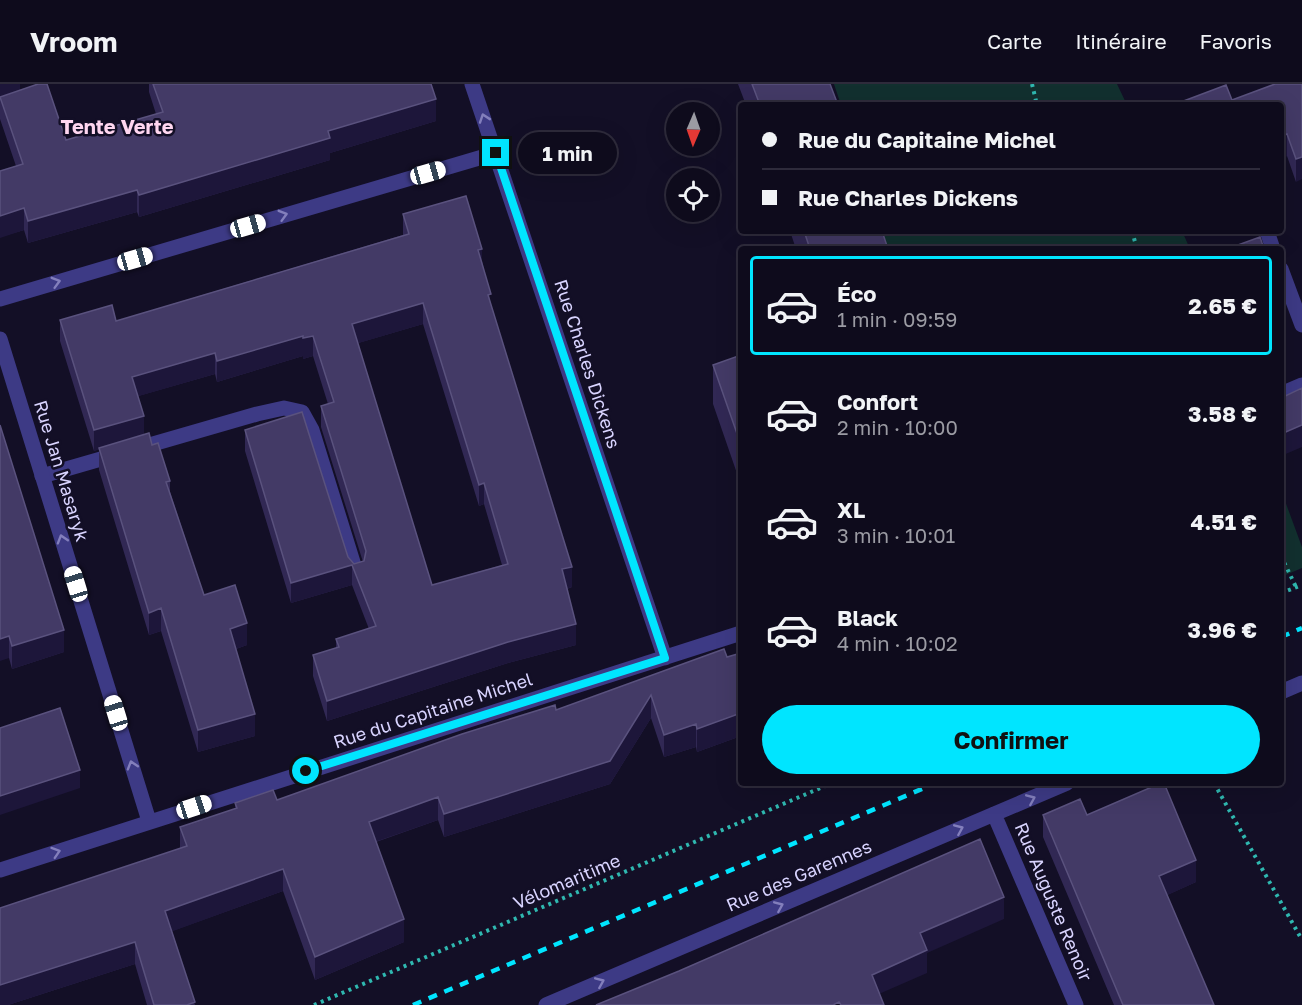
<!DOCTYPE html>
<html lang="fr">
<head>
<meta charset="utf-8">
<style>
	body { margin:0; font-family:"Golos Text",sans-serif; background:#1c1929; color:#f1f3f6; height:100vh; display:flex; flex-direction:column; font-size:22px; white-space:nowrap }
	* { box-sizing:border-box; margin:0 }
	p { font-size:20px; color:#9b9ba3 }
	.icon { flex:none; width:33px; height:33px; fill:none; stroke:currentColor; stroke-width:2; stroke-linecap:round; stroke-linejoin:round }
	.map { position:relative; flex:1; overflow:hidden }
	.details { position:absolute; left:738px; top:162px; width:546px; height:540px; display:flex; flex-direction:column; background:#0e0b1c; border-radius:6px; box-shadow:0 6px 24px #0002,0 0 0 2px #2e2b3b }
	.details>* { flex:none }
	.hud { position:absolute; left:738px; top:18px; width:546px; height:132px; border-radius:6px; box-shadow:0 6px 24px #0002,0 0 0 2px #2e2b3b; display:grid; align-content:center; height:132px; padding:0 24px; background:#0e0b1c }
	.needle { width:39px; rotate:182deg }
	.fabs { position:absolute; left:666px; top:18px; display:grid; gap:12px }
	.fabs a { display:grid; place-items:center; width:54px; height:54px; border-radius:50%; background:#0e0b1c; box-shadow:0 6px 24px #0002,0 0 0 2px #2e2b3b; font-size:30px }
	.end { position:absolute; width:27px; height:27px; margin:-14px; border:8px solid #00e5ff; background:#111; box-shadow:0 0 0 3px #111 }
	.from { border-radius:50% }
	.bubble { position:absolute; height:42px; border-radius:21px; background:#0e0b1c; box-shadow:0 6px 24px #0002,0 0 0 2px #2e2b3b; font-size:20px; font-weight:700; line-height:42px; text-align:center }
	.car { position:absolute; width:18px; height:36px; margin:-18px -9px; border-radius:8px; box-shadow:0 0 4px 2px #0007; background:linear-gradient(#fff 24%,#345 0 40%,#fff 0 76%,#345 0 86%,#fff 0) }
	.hud b { display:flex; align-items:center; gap:21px; height:57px; font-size:22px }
	.hud b+b { border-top:2px solid #2e2b3b }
	.hud i { width:15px; height:15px; background:#f1f3f6 }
	ul { padding:10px 0 0; list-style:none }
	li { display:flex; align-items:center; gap:18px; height:99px; margin:0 12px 9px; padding:0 12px; border:3px solid transparent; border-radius:6px }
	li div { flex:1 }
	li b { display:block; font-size:22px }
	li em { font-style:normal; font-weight:700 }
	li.current { border-color:#00e5ff }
	li>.icon { width:54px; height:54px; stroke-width:1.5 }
	.button { display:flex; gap:12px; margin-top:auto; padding:12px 24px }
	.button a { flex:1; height:69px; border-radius:36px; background:#00e5ff; color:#111; font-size:24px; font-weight:700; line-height:69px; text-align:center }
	header { display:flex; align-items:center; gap:36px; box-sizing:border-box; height:84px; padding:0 30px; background:#0e0b1c; border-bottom:2px solid #2e2b3b }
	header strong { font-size:28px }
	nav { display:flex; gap:33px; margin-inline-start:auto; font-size:21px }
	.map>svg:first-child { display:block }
	.green { fill:#12302f }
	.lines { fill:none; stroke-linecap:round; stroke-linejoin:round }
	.path { stroke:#2fb8b0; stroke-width:4; stroke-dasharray:3 4.5; stroke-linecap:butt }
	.service { stroke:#3d3a85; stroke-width:15 }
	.minor { stroke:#3d3a85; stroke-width:15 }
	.rail { stroke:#00e5ff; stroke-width:4.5; stroke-dasharray:9 8; stroke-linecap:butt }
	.wall { fill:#312854; fill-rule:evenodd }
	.shaded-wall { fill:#1d163a }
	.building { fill:#433a66; stroke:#5a527e; stroke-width:1.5; fill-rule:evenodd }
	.oneway { stroke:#837fbc }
	.route { stroke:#00e5ff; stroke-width:8 }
	.labels { text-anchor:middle; stroke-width:5; stroke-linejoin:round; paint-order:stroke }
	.street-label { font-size:18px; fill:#d9d4ff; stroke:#130f26 }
	.neighbourhood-label { font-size:20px; font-weight:bold; fill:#ffd6f0; stroke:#130f26 }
</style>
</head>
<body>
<header>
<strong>Vroom</strong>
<nav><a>Carte</a><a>Itinéraire</a><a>Favoris</a></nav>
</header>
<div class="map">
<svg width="1302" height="921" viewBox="0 0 1302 921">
	<rect width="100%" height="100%" fill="#130f26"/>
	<!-- green -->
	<path class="green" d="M834,0H1117L1127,21H841Z
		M882,147H1182L1190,165H888Z
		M1281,406L1302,463V484L1281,493Z"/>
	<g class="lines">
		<!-- path -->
		<path class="path" d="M1032,0L1037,21
			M1132,147L1137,165
			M1281,472L1296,503
			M1281,509L1302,501
			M1214,699L1302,856
			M314,921L832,699"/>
		<!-- service -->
		<path class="service" d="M1267,147L1273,165
			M1281,185L1302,241
			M42,392L257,330L284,324L302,328L312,346L357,491"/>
		<!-- minor -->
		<path class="minor" d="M472,0L665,574
			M0,215L496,69
			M0,255L149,737
			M1281,310L1302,301
			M1281,608L1302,599
			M994,730L1076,921
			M0,786L741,549
			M546,921L1067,699"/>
		<!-- rail -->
		<path class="rail" d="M1281,553L1302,544
			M413,921L936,699"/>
	</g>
	<!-- wall -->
	<path class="wall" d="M0,0H20V6L66,56L156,30L149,8V0H431L436,37L330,69V76L139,133L137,128L28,159L24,146L0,153V87L16,82L0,35Z
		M738,0H830L838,21H746Z
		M1302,0L1296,98L1287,72L1281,74V21L1232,16Z
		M403,130L482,177L491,221L572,503L567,505L576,561L508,579L327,637L313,592V571L336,564V555L369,545L352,501L291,519L245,367V346L348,473L354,480L363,478L321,343V322L328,320L313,272L303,275V272L217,298L215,290L138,312L144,351L152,361L170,397V408L204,511L247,561L236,565L255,652L198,668L161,547L149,551L99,386V365L94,367L60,257V236L116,237L403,151ZM423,240L479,422L484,420L502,481L432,501L358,259Z
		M790,147H882L888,165H796Z
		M741,271V401L713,320V281Z
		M0,341L64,568L12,585L9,574Z
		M741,569V652L697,668L696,663L664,673L651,634L610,700L444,753L438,736L376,758L404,858L315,896L283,807L172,847L195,921H147L135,880L8,921H0L180,764V743L235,725V719L277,716L556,626Z
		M1043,731H1087L1196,798L1167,811L1214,921H1114L1043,753Z"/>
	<!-- shaded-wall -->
	<path class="shaded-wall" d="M0,0H20V12L0,13V20Z
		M436,15V37L330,69V76L139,133V111L328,47Z
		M1287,50V72L1281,74V52Z
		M1302,73V95L1296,98V75Z
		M137,106V128L28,159V137Z
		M24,124V146L0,154V132Z
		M482,165V185L478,166Z
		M423,219V240L352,261V240Z
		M303,252V272L217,298V277Z
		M313,252V272L303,275V254Z
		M215,269V290L132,314V293Z
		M144,332V353L94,367V346Z
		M1302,341V363L1281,372V350Z
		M484,399V420L479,422V401Z
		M352,481V501L291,519V499Z
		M572,483V503L562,506V485Z
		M161,524V547L149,551V529Z
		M247,539V561L230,567V545Z
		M576,540V561L508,579L327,637V617L508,558Z
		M64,546V568L12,585V562Z
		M9,552V574L0,577V555Z
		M651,611V634L610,700L444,753V730Z
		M741,629V652L697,668V645Z
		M255,630V652L198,668V646Z
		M696,640V663L664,673V651Z
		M80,686V704L0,731V712Z
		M438,713V736L369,760V738Z
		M1196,776V798L1159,815V792Z
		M283,785V807L165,850V827Z
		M1004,813V835L927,869V889L872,913V891L920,849Z
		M404,835V858L315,896V873Z
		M135,858V880L8,921H0V901Z"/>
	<!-- building -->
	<path class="building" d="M38,0H47L66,56L163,28L153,0H431L436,15L328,47L330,54L139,111L137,106L28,137L24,124L0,132V87L23,80L0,13Z
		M752,0H830L838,21H760Z
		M1275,0H1302V73L1296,75L1287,50L1281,52V21H1173L1226,1L1232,16Z
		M466,112L482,165L478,166L491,210L488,211L572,483L562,485L576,540L508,558L327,617L313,571L339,563L336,555L376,542L352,481L291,499L245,346L302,328L348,473L354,480L364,477L366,467L321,322L334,318L313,252L303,254V252L217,277L215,269L132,293L144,332L94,346L60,236L112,221L116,237L409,150L403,130ZM423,219L479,401L484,399L508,480L432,501L352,240Z
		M804,147H882L888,165H810Z
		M1260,153L1264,165H1227Z
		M741,271V361L713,281Z
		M1302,304V341L1281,350V314Z
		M0,341L64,546L12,562L9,552L0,555Z
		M149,349L152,361L158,359L170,397L166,398L204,511L235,501L247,539L230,545L255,630L198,646L161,524L149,529L99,364Z
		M724,565L727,573L741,569V629L697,645L696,640L664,651L651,611L610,677L444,730L438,713L369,738L404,835L315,873L283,785L165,827L195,918L187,921H154L135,858L0,901V824L187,762L180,743L237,724L235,719L273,706L277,716L462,650L555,621L556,626Z
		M60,624L80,686L0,712V644Z
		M1161,699H1164L1196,776L1159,792L1214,921H1123L1043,731L1080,715L1087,731Z
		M980,755L1004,813L920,849L927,866L872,891L884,921H841L839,918L833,921H596L679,887Z"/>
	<!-- one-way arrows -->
	<defs><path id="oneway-chevron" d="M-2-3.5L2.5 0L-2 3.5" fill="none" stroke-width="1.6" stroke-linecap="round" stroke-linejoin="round" transform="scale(1.5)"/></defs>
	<g class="oneway">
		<use href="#oneway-chevron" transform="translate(484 34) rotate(-109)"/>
		<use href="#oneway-chevron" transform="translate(283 131) rotate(-16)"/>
		<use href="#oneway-chevron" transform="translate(56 198) rotate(-16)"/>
		<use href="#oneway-chevron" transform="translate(62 455) rotate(-107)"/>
		<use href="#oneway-chevron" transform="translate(132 681) rotate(-107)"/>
		<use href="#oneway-chevron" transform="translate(1031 715) rotate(-23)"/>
		<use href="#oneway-chevron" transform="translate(959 745) rotate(-23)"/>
		<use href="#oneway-chevron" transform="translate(56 768) rotate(-18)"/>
		<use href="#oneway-chevron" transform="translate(779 822) rotate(-23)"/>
		<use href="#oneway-chevron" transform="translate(600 898) rotate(-23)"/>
	</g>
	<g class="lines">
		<!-- route -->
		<path class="route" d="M306,687L665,574L496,69"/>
	</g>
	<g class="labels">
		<!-- street labels -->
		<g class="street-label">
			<text transform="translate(587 280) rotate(72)" y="6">Rue Charles Dickens</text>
			<text transform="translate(61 387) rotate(73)" y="6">Rue Jan Masaryk</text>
			<text transform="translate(433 627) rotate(-18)" y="6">Rue du Capitaine Michel</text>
			<text transform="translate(799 792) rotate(-23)" y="6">Rue des Garennes</text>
			<text transform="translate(567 798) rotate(-23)" y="6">Vélomaritime</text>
			<text transform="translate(1053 818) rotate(67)" y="6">Rue Auguste Renoir</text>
		</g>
		<!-- neighbourhood labels -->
		<g class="neighbourhood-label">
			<text x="117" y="50">Tente Verte</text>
		</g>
	</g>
</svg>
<div class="fabs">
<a><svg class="needle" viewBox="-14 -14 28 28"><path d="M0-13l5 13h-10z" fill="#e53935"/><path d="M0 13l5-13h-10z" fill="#9b9ba3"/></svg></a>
<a><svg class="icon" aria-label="locate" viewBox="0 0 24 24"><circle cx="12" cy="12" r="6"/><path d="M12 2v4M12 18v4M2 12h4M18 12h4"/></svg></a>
</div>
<i class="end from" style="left:306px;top:687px"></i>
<i class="end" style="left:496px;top:69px"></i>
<div class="bubble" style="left:518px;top:48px;width:99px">1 min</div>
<i class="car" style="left:428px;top:89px;rotate:74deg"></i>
<i class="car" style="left:248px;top:142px;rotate:74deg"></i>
<i class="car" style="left:135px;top:175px;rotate:74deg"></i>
<i class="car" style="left:76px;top:500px;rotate:343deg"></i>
<i class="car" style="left:116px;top:629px;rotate:343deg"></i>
<i class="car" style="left:194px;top:723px;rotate:72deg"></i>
<div class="hud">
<b><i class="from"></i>Rue du Capitaine Michel</b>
<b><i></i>Rue Charles Dickens</b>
</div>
<section class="details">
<ul>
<li class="current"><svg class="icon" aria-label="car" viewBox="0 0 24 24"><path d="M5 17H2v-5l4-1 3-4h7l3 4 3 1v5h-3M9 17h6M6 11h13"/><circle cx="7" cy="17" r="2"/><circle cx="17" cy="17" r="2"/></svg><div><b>Éco</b><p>1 min · 09:59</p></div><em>2.65 €</em></li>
<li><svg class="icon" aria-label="car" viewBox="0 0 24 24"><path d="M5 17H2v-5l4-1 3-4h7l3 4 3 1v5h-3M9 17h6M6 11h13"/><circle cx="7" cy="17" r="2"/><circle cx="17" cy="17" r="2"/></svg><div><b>Confort</b><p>2 min · 10:00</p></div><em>3.58 €</em></li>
<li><svg class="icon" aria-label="car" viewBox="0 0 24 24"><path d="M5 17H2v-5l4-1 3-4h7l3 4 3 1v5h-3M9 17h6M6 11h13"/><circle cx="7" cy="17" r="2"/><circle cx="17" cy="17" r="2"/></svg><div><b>XL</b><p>3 min · 10:01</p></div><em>4.51 €</em></li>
<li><svg class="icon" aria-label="car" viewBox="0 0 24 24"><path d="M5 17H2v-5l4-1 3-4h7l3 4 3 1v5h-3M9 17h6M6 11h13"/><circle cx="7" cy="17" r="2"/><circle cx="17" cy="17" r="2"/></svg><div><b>Black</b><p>4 min · 10:02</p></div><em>3.96 €</em></li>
</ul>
<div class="button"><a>Confirmer</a></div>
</section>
</div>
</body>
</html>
